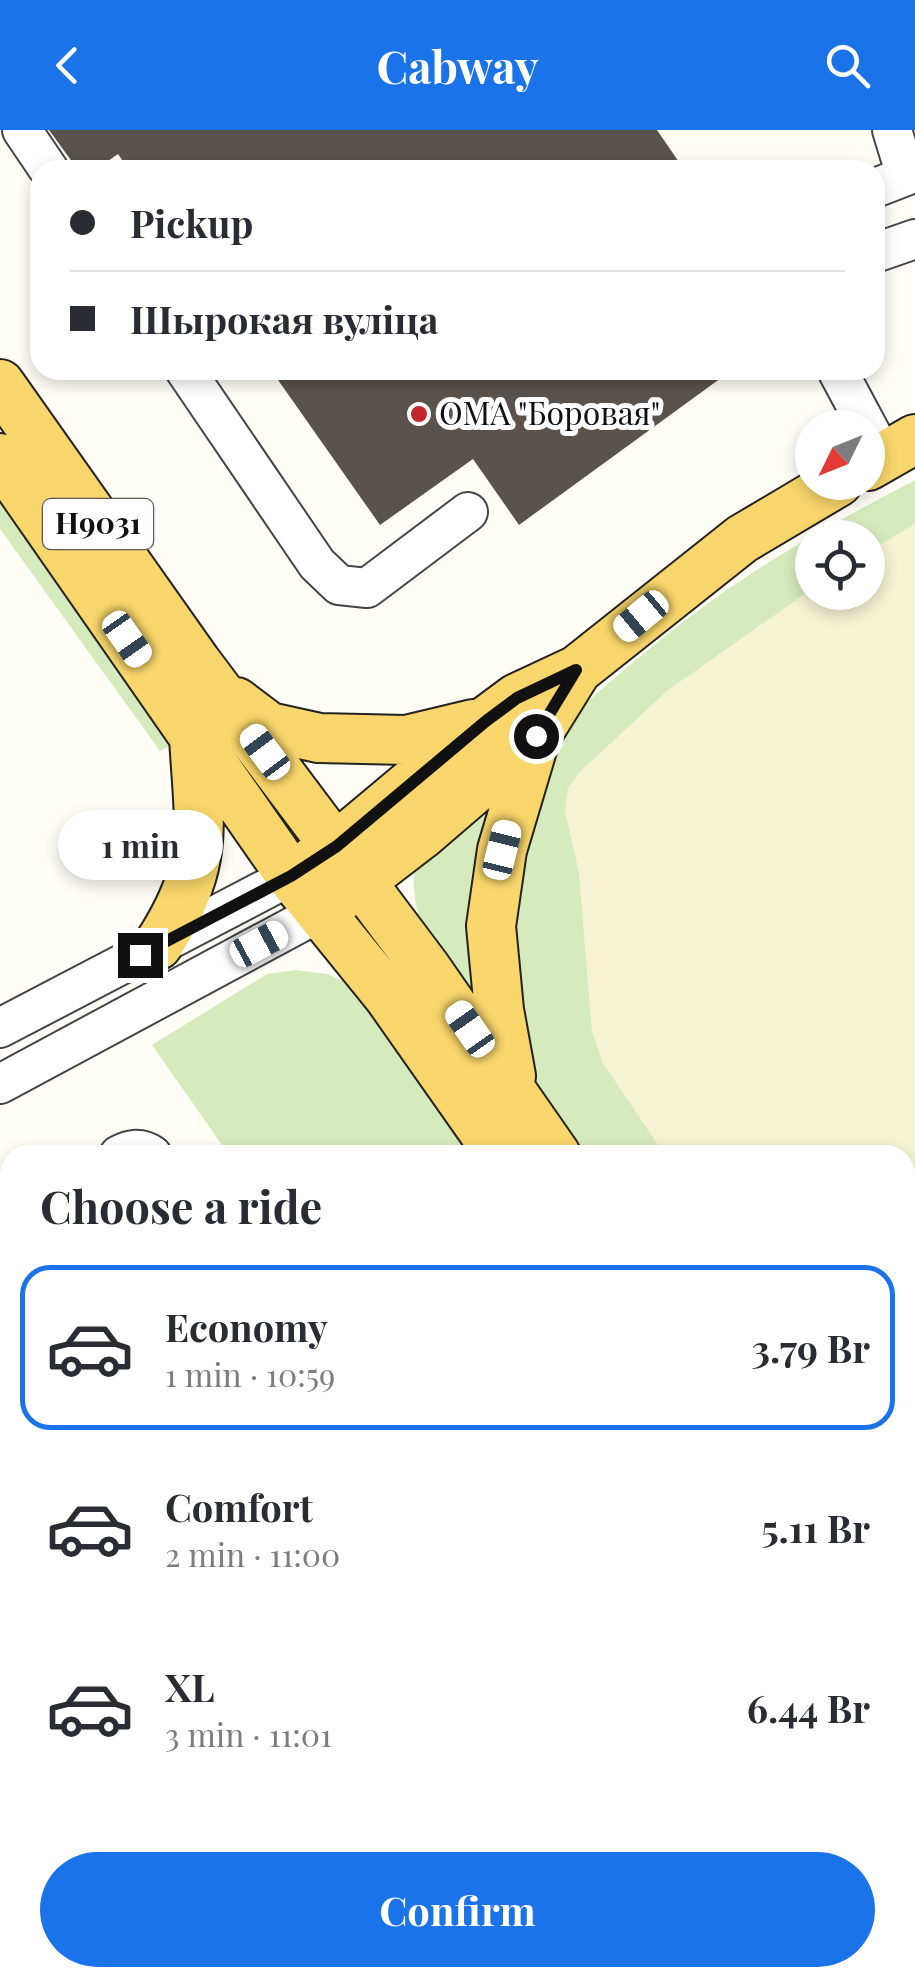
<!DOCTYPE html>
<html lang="en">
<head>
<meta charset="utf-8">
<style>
	body { margin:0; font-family:"Playfair Display",serif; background:#f2f2f3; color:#2b2b33; height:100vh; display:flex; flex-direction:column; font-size:38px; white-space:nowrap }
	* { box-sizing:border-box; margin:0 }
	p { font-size:32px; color:#7c7c81 }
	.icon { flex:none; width:55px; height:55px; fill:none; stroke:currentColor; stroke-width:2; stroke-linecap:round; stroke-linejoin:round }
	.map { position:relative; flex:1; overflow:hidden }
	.side { position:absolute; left:0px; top:1015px; width:915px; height:842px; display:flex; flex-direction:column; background:#fff; border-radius:30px 30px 0 0; box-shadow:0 5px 15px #0003 }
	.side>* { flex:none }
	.banner { position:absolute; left:30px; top:30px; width:855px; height:220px; border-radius:30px; box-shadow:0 5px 15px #0003; display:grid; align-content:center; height:220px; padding:0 40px; background:#fff }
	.needle { width:65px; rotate:227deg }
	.fabs { position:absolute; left:795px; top:280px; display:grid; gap:20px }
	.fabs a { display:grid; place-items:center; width:90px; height:90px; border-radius:50%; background:#fff; box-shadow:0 5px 15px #0003; font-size:50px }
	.end { position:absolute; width:45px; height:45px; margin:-22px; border:12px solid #111; background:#fff; box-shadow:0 0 0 5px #fff }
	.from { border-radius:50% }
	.bubble { position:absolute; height:70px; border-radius:35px; background:#fff; box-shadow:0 5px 15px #0003; font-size:32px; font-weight:700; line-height:70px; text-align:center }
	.car { position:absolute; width:30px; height:60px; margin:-30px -15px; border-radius:12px; box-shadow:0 0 8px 2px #0007; background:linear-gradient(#fff 24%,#345 0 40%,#fff 0 76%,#345 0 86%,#fff 0) }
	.banner b { display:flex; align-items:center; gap:35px; height:95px; font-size:38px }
	.banner b+b { border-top:2px solid #e1e1e2 }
	.banner i { width:25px; height:25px; background:#2b2b33 }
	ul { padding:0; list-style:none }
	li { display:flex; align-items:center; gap:30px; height:165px; margin:0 20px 15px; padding:0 20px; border:5px solid transparent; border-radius:30px }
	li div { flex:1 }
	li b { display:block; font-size:38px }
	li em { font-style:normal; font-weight:700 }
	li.current { border-color:#1a73e8 }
	li>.icon { width:90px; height:90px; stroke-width:1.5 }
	h2 { padding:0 40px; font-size:45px; line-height:120px }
	.primary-button { display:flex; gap:20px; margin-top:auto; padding:20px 40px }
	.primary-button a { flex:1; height:115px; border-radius:60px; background:#1a73e8; color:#fff; font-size:40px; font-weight:700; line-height:115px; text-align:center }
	header { display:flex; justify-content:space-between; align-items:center; height:130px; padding:0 40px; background:#1a73e8; color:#fff; font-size:45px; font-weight:700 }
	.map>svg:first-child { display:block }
	.farmland { fill:#f6f3d4 }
	.green { fill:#d5ebbd }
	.building { fill:#5a524d }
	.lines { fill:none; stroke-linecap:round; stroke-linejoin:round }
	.minor-tunnel { stroke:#dbdad3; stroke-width:38; stroke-dasharray:38 19; stroke-linecap:butt }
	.minor-casing { stroke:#444; stroke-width:42 }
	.major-casing { stroke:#222; stroke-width:52 }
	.minor { stroke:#fff; stroke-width:38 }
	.major { stroke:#f9d66b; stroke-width:48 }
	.route { stroke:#111; stroke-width:12 }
	.poi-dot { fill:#c4262e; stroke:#fff; stroke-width:4 }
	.labels { text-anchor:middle; stroke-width:10; stroke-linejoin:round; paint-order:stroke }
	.shield { fill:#fff; stroke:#585858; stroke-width:2.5 }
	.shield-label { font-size:30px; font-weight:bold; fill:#111 }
	.poi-label { font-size:32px; fill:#111; stroke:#fff; text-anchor:start }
</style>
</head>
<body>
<header><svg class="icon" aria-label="back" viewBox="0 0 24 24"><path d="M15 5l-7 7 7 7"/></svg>Cabway<svg class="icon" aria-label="search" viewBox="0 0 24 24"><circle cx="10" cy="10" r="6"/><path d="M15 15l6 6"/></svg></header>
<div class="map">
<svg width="915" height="1856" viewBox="0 0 915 1856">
	<rect width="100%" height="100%" fill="#fffdf5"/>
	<!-- farmland -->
	<path class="farmland" d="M915,394V1398L905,1384V1025H665L603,933L592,901L579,742L565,681L568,658L581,641L667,561L812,459V462H868V422Z"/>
	<!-- green -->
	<path class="green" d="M0,346L186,608L160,621L0,399Z
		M915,350V394L868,422V408H812V459L667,561L581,641L568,658L565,681L579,742L592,901L603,933L665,1025H581L435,825C418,794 412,769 414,734C520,636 623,529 743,449C798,412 856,381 915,350Z
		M296,840L327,844L358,857L475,1025H229L152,915L267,844Z
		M905,1384L915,1398V1506L905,1492Z
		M905,1608L915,1621V1856H814L808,1848H905Z"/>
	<!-- building -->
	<path class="building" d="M49,0H657L681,35L674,40H129L118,24L95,40H78Z
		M271,240H732L519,395L473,329L380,395Z
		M10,1141V1225L0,1233V1148Z
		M0,1396L10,1410V1524L0,1510Z
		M0,1792L10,1806V1848H39L45,1856H0Z
		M272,1848H306L294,1856H278Z
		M494,1848H617L605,1856H482Z
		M650,1848H734L740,1856H656Z"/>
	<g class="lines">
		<!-- minor-tunnel -->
		<path class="minor-tunnel" d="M0,1498L10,1491"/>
		<!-- minor casing -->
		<g class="minor-casing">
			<path id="minor" d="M22,0L49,40
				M875,58L906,46L892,0
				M875,123L915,109
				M185,240L317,434L339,455L367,458L468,382
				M837,240L883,326
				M0,898L291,746
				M0,954L320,782
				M119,1025C131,1019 140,1017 152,1025
				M0,1107L10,1100
				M0,1293L10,1286
				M0,1333L10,1347
				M0,1647L10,1662
				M140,1848L146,1856
				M351,1856L363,1848"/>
		</g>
		<!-- major casing -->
		<g class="major-casing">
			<path id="major" d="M0,254L197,533L426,838L556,1025
				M0,328L291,746L389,867L500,1025
				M868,336L915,309
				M236,572L269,597L319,608L406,610L473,594
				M312,732L337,716L486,591L517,568L577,540L742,409L838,352
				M339,768L421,705L534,608
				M158,815C211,733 199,698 194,607
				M511,946L499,880L491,796L502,720L536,606L577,540
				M905,1532L915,1548"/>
		</g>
		<!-- minor -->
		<use href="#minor" class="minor"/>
		<!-- major -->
		<use href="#major" class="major"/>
	</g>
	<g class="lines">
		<!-- route -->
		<path class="route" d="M140,825L291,746L337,716L486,591L517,568L576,540L536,606"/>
	</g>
	<!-- markers -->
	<circle class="poi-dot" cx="419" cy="284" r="10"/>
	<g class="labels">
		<!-- shield labels -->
		<rect class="shield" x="43" y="369" width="110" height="50" rx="8"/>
		<g class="shield-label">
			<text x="98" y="404">Н9031</text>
		</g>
		<!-- poi labels -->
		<g class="poi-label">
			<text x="439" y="295">ОМА "Боровая"</text>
		</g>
	</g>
</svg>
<div class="fabs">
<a><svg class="needle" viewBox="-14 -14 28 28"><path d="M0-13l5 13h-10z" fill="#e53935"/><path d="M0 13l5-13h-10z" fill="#7c7c81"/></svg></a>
<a><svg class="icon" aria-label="locate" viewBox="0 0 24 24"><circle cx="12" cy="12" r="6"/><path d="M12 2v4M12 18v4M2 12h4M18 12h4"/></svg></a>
</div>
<i class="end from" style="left:536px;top:606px"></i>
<i class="end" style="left:140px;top:825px"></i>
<div class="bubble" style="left:58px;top:680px;width:165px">1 min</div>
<i class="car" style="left:641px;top:486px;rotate:230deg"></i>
<i class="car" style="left:127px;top:509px;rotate:145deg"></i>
<i class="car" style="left:265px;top:622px;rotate:323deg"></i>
<i class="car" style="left:502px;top:720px;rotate:14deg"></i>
<i class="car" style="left:259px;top:814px;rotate:62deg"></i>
<i class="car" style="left:470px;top:899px;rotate:325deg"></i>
<div class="banner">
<b><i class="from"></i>Pickup</b>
<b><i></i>Шырокая вуліца</b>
</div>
<section class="side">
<h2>Choose a ride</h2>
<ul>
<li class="current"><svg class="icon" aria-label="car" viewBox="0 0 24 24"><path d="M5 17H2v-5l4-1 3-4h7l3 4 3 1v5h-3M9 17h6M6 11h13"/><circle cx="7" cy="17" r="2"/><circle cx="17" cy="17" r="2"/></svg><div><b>Economy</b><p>1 min · 10:59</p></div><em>3.79 Br</em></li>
<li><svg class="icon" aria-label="car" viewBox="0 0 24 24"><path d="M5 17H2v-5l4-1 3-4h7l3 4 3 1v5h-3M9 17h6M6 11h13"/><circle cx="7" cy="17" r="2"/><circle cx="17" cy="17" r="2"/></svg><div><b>Comfort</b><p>2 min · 11:00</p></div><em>5.11 Br</em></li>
<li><svg class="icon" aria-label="car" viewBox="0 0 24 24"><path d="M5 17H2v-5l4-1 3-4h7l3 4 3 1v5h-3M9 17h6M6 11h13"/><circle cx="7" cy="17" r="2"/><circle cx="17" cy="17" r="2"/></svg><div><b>XL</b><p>3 min · 11:01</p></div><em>6.44 Br</em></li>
</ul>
<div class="primary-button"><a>Confirm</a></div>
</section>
</div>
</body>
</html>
